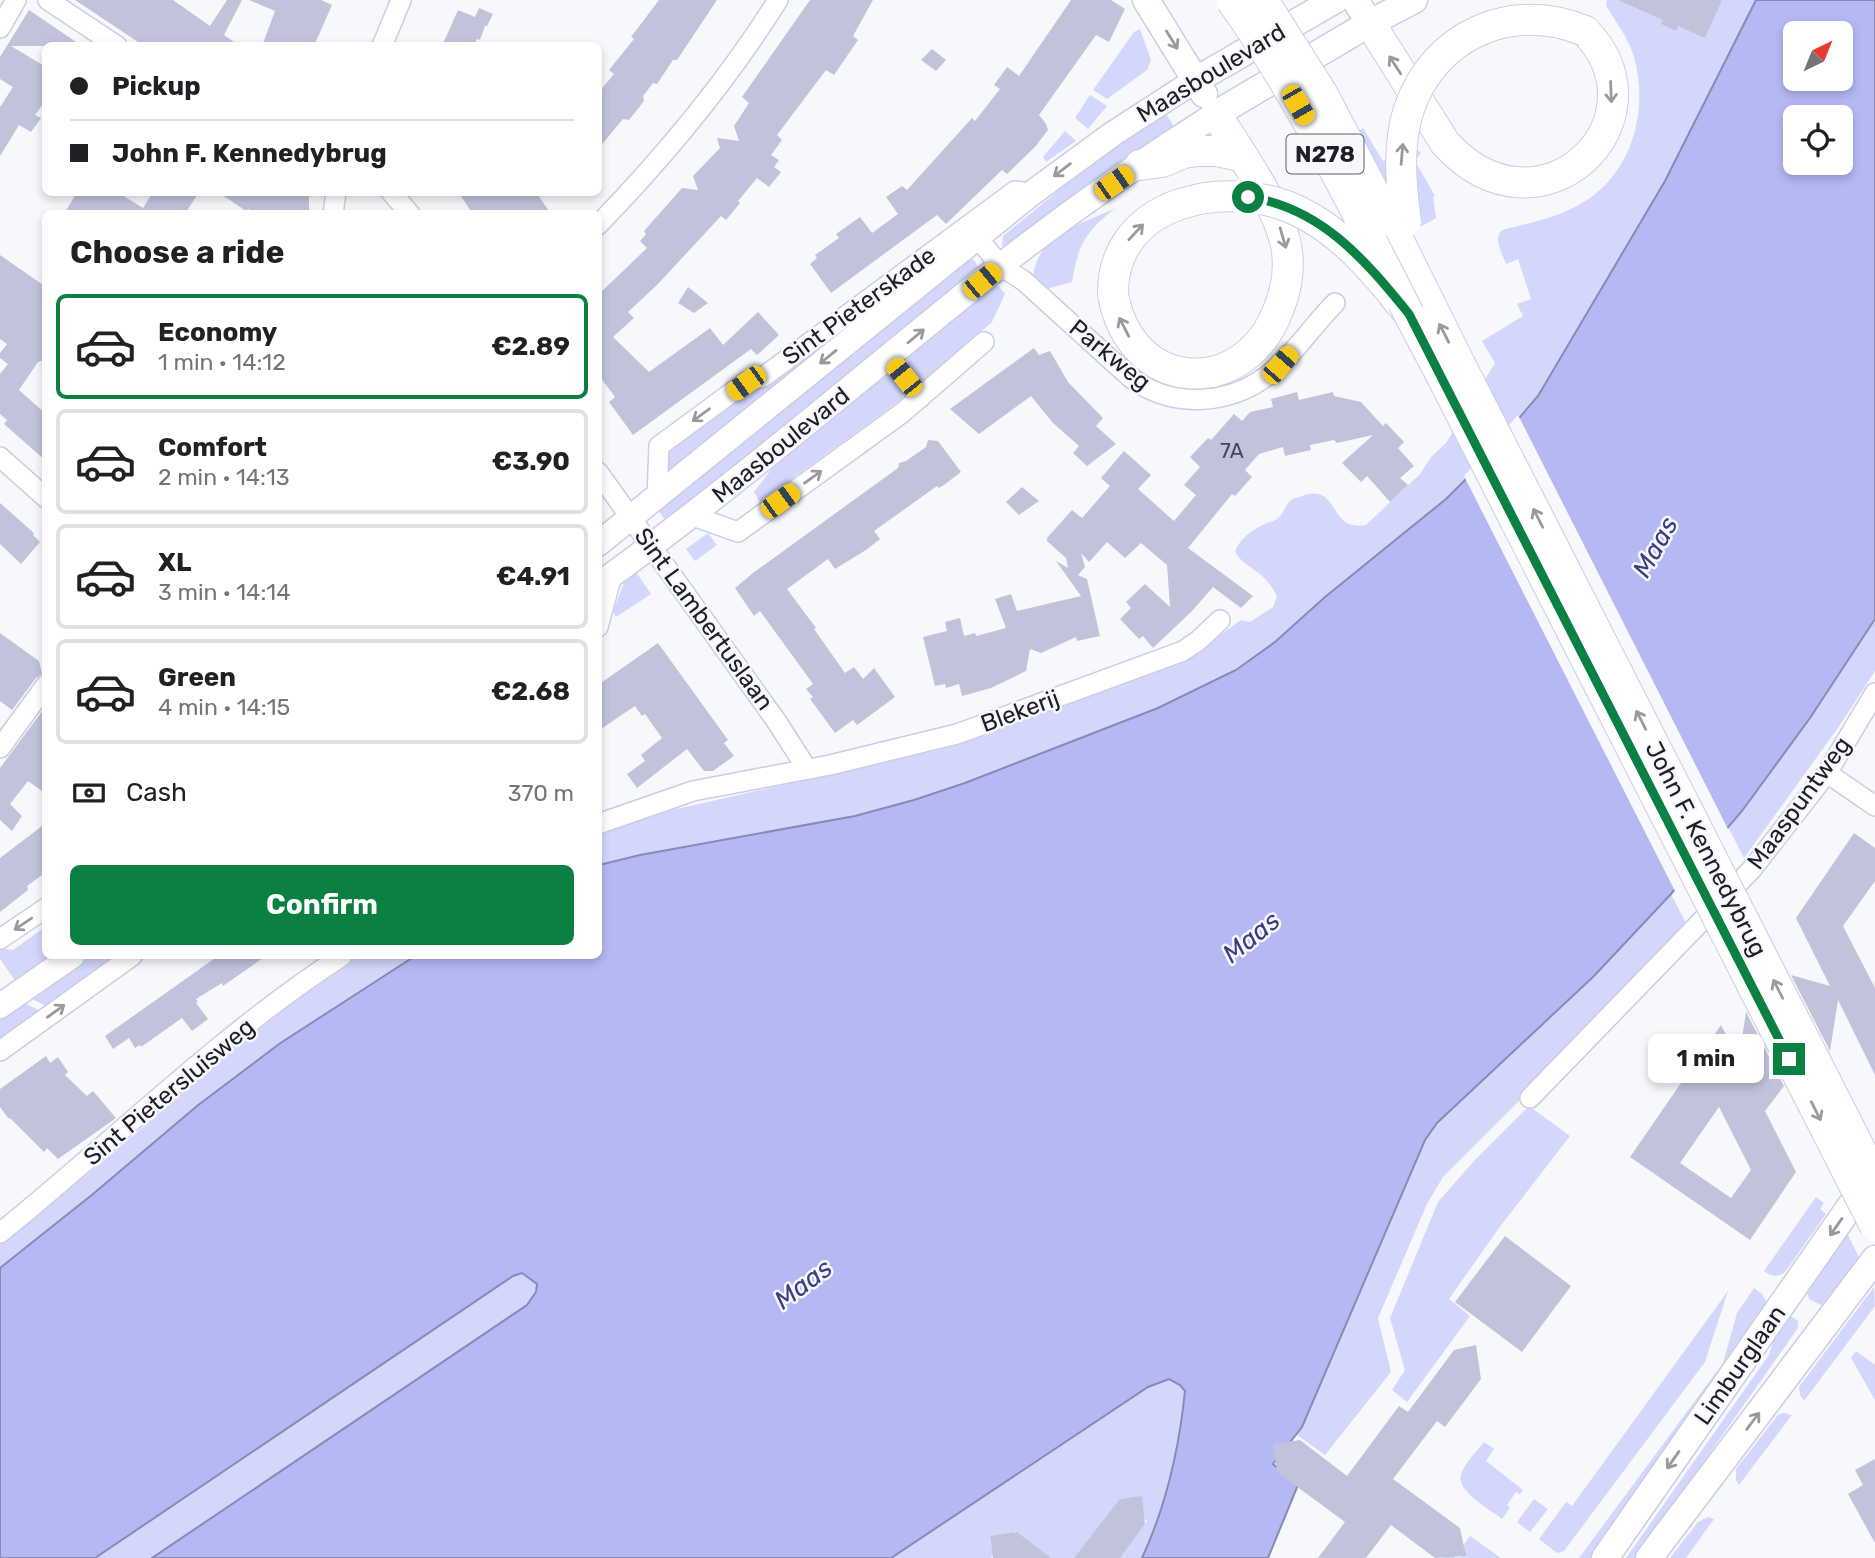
<!DOCTYPE html>
<html lang="en">
<head>
<meta charset="utf-8">
<style>
	body { margin:0; font-family:Rubik,sans-serif; background:#f6f6f6; color:#202124; height:100vh; display:flex; flex-direction:column; font-size:26px; white-space:nowrap }
	* { box-sizing:border-box; margin:0 }
	p { font-size:23px; color:#757577 }
	.icon { flex:none; width:38px; height:38px; fill:none; stroke:currentColor; stroke-width:2; stroke-linecap:round; stroke-linejoin:round }
	.map { position:relative; flex:1; overflow:hidden }
	.drawer { position:absolute; left:42px; top:210px; width:560px; height:749px; display:flex; flex-direction:column; background:#fff; border-radius:10px; box-shadow:0 4px 10px #0003 }
	.drawer>* { flex:none }
	.guide { position:absolute; left:42px; top:42px; width:560px; height:154px; border-radius:10px; box-shadow:0 4px 10px #0003; display:grid; align-content:center; height:154px; padding:0 28px; background:#fff }
	.needle { width:46px; rotate:43deg }
	.controls { position:absolute; left:1783px; top:21px; display:grid; gap:14px }
	.controls a { display:grid; place-items:center; width:70px; height:70px; border-radius:10px; background:#fff; box-shadow:0 4px 10px #0003; font-size:35px }
	.end { position:absolute; width:32px; height:32px; margin:-16px; border:9px solid #0b8043; background:#fff; box-shadow:0 0 0 4px #fff }
	.from { border-radius:50% }
	.bubble { position:absolute; height:49px; border-radius:10px; background:#fff; box-shadow:0 4px 10px #0003; font-size:23px; font-weight:700; line-height:49px; text-align:center }
	.car { position:absolute; width:21px; height:42px; margin:-21px -10px; border-radius:9px; box-shadow:0 0 5px 2px #0007; background:linear-gradient(#f5c518 24%,#345 0 40%,#f5c518 0 76%,#345 0 86%,#f5c518 0) }
	.guide b { display:flex; align-items:center; gap:24px; height:66px; font-size:26px }
	.guide b+b { border-top:2px solid #e0e0e0 }
	.guide i { width:18px; height:18px; background:#202124 }
	ul { padding:0; list-style:none }
	li { display:flex; align-items:center; gap:21px; height:105px; margin:0 14px 10px; padding:0 14px; border:4px solid #e0e0e0; border-radius:10px }
	li div { flex:1 }
	li b { display:block; font-size:26px }
	li em { font-style:normal; font-weight:700 }
	li.current { border-color:#0b8043 }
	li>.icon { width:63px; height:63px; stroke-width:1.5 }
	h2 { padding:0 28px; font-size:32px; line-height:84px }
	.pay { display:flex; align-items:center; gap:18px; height:77px; padding:0 28px; font-size:26px }
	.pay p { margin-inline-start:auto }
	.button { display:flex; gap:14px; margin-top:auto; padding:14px 28px }
	.button a { flex:1; height:80px; border-radius:10px; background:#0b8043; color:#fff; font-size:28px; font-weight:700; line-height:80px; text-align:center }
	.map>svg:first-child { display:block }
	.green { fill:#d2d7fb }
	.water { fill:#b4b9f4; stroke:#878ab6; stroke-width:2; fill-rule:evenodd }
	.pier { fill:#f7f8fc }
	.building { fill:#c0c3da; fill-rule:evenodd }
	.lines { fill:none; stroke-linecap:round; stroke-linejoin:round }
	.minor-casing { stroke:#cacde5; stroke-width:22 }
	.tertiary-casing { stroke:#cacde5; stroke-width:27 }
	.secondary-casing { stroke:#cacde5; stroke-width:29 }
	.primary-casing { stroke:#cacde5; stroke-width:32 }
	.minor { stroke:#fff; stroke-width:19 }
	.tertiary { stroke:#fff; stroke-width:24 }
	.secondary { stroke:#fff; stroke-width:26 }
	.primary { stroke:#fff; stroke-width:30 }
	.primary-bridge-casing { stroke:#cacde5; stroke-width:32; stroke-linecap:butt }
	.primary-bridge { stroke:#fff; stroke-width:30 }
	.oneway { stroke:#999a9e }
	.route { stroke:#0b8043; stroke-width:9 }
	.labels { text-anchor:middle; stroke-width:5; stroke-linejoin:round; paint-order:stroke }
	.number-label { font-size:21px; fill:#464754 }
	.shield { fill:#f7f8fc; stroke:#5e5f67; stroke-width:2 }
	.shield-label { font-size:23px; font-weight:bold; fill:#1d1e27 }
	.street-label { font-size:24px; fill:#1d1e27; stroke:#f7f8fc }
	.water-label { font-size:26px; font-style:italic; fill:#3d3d82; stroke:#f7f8fc }
</style>
</head>
<body>
<div class="map">
<svg width="1875" height="1558" viewBox="0 0 1875 1558">
	<rect width="100%" height="100%" fill="#f7f8fc"/>
	<!-- green -->
	<path class="green" d="M1607,0H1756L1665,181L1538,396L1464,481L1446,499L1325,597L1275,642L1236,670L1158,708L965,783L914,800L855,816L640,855L599,865L598,834L672,810L938,750L984,736L1213,640L1241,620L1250,622L1273,607L1277,596C1272,587 1266,578 1257,572C1249,565 1240,562 1235,551C1242,536 1252,530 1267,523C1270,522 1274,521 1277,519C1283,515 1285,506 1290,501C1293,498 1301,497 1305,495C1340,485 1328,532 1366,525L1420,474L1431,457L1446,443L1495,363L1482,341L1523,316L1517,304L1531,299L1518,259L1506,264C1502,253 1493,239 1502,230C1526,224 1551,219 1573,208C1630,181 1650,114 1634,57C1629,39 1616,22 1606,6Z
		M1140,29L1151,60L1147,70L1107,99L1093,90L1134,32Z
		M1090,95L1107,106L1088,129L1075,118Z
		M1161,107L1176,129L1006,248L1002,245L1003,236L1052,196L1092,154Z
		M1363,128L1383,161L1401,149L1419,151L1421,153L1415,161L1435,196L1433,197L1436,218L1399,239L1341,142Z
		M1065,131L1076,141L1046,162L1043,157Z
		M1116,208C1086,231 1078,244 1072,282L1046,289L1033,276C1037,235 1084,223 1116,208Z
		M943,250L666,478L667,458L671,450Z
		M967,256L975,261L979,270L668,524L655,506Z
		M999,286L1005,294L992,322L922,386L907,369L909,355L990,287Z
		M885,375L892,376L904,392L902,399L760,502L754,492L780,458Z
		M708,533L717,545L695,561L686,549Z
		M634,569L651,594L616,617L613,612L627,574Z
		M1875,620V671L1840,725L1744,858L1728,827L1810,718Z
		M1671,894L1688,927L1581,1039L1443,1177L1427,1204L1378,1318L1391,1372L1325,1455L1297,1435L1425,1140L1437,1123L1594,976Z
		M45,927L46,956H54L16,982L0,959V948L13,950Z
		M90,956H123L50,1008L30,998Z
		M358,956H415C264,1045 136,1160 0,1268V1244L100,1164L210,1069L274,1017Z
		M24,1003L45,1013L0,1045V1020Z
		M1529,1106L1570,1136L1499,1228L1449,1299L1470,1316L1407,1402L1392,1390L1405,1370L1390,1318L1438,1202L1474,1161Z
		M1816,1197L1824,1203L1820,1209L1826,1214L1785,1272C1778,1277 1772,1277 1764,1271Z
		M1845,1229L1862,1263L1827,1305H1821L1809,1299L1806,1288Z
		M522,1273L537,1284L536,1292L527,1305L152,1558H95L514,1276Z
		M1874,1287L1875,1306L1804,1401L1800,1395L1799,1387Z
		M1754,1288L1762,1294L1768,1304L1593,1558H1579L1723,1363L1737,1313Z
		M1728,1291L1705,1362L1564,1551L1557,1553L1539,1539L1566,1502L1572,1506Z
		M1789,1315L1798,1321V1328L1636,1558H1626L1769,1355L1777,1329Z
		M1856,1351L1875,1365V1400L1851,1358Z
		M1169,1379L1180,1385L1185,1391C1179,1450 1167,1504 1142,1558H1120L1147,1521L1134,1511L1088,1558H1051L1015,1531L1005,1544L1000,1535L990,1537L991,1546L999,1548L991,1558H891L1148,1387Z
		M1783,1413L1792,1415L1739,1485L1736,1480V1469L1778,1415Z
		M1484,1442L1494,1449L1486,1461L1523,1490L1520,1494L1516,1492L1507,1505L1510,1508L1502,1519C1491,1510 1456,1491 1461,1475C1464,1463 1477,1451 1484,1442Z
		M1534,1499L1548,1509L1530,1532L1517,1522Z
		M1708,1517L1714,1519L1686,1558H1670L1698,1522Z
		M1470,1536L1501,1558H1443L1450,1549L1454,1552L1455,1558L1465,1556L1463,1546Z"/>
	<!-- water -->
	<path class="water" d="M1756,0H1875V619L1810,718L1742,811L1671,894L1594,976L1437,1123L1425,1140L1302,1427L1273,1464L1298,1485L1268,1558H1142C1167,1504 1179,1450 1185,1391L1180,1385L1169,1379L1148,1387L891,1558H152L527,1305L536,1292L537,1284L522,1273L513,1276L95,1558H0V1268L93,1194L197,1106L279,1044L415,956H598L599,865L640,855L855,816L914,800L965,783L1158,708L1236,670L1275,642L1325,597L1446,499L1472,473L1538,396L1665,181ZM1796,33H1841V79H1796ZM1796,117H1841V163H1796Z"/>
	<!-- pier -->
	<path class="pier" d="M1518,415L1729,831L1676,893L1464,476Z"/>
	<!-- building -->
	<path class="building" d="M75,0H173L210,26L227,0H242L224,35L240,46H144Z
		M249,0H321L332,5L314,46H262L275,11Z
		M659,0H717L677,60H673L657,84L653,83L643,96L644,101L633,115L629,120L623,119L598,149V93L614,74L609,70L634,39L631,37Z
		M810,0H873L853,36L858,40L834,75L826,70L777,135L782,140L771,155L779,160L774,167L781,172L769,187L757,178L738,201L740,203L726,220L721,216L657,285L628,312L634,318L613,337L649,372L710,328L723,345L758,312L779,335L757,355L751,349L633,435L609,402L615,397L598,374V295L647,248L640,241L646,234L644,231L682,188L698,190L693,176L720,148L717,138L739,141L734,126L749,103L742,97Z
		M1071,0H1111L1125,9L1109,42L1096,35L1039,115L1046,124L1048,130L1035,147L1007,174L1002,170L946,224L937,215L831,293L810,264L817,258L815,255L839,238L836,234L860,217L872,233L898,214L886,197L902,186L907,190L972,118L975,121L1000,89L994,85L1007,67L1019,76Z
		M1618,0H1722L1705,38L1678,26L1676,31L1661,24L1663,20Z
		M479,8L493,14L487,26H485L480,40L477,39L474,46H442L458,10L475,17Z
		M29,10L82,46H11L46,67V100L35,115L41,118L31,132L19,125L0,156V107L13,87L0,79V57Z
		M932,49L946,60L936,71L921,60Z
		M77,192H117L143,208L153,192H199L185,214H64Z
		M218,192H309V214H256L248,209L246,211Z
		M458,192H536L551,214H473Z
		M0,255L46,287V359L38,362L19,390L46,414V461L4,424L7,420L0,414V374L8,364L0,358V353L7,344L0,339Z
		M688,287L708,303L694,313L678,303Z
		M1034,348L1039,355L1050,351L1068,382L1103,418L1096,426L1116,444L1087,466L1073,453L1079,446L1053,423L1031,396L979,434L950,409Z
		M1297,392L1299,400L1333,392L1334,396L1361,402L1383,426L1386,423L1404,442L1398,448L1414,466L1400,478L1408,485L1390,502L1367,476L1361,482L1342,463L1373,435L1337,443L1334,440L1310,445L1311,450L1285,456L1283,447L1259,454L1245,470L1252,477L1235,496L1232,494L1188,548L1253,596L1241,608L1213,587L1192,611L1153,648L1143,636L1139,639L1120,619L1131,608L1126,602L1145,584L1170,607L1167,565L1141,543L1125,558L1107,542L1089,562L1081,553L1085,567L1078,575L1087,579L1100,636L1077,641L1076,637L1041,653L1030,649L1026,671L991,688L962,696L959,684L946,688L945,684L935,686L923,637L947,631L945,622L960,618L964,636L975,633L976,636L1006,628L995,599L1011,594L1017,611L1081,596L1056,561L1068,568L1066,558L1047,541V538L1072,510L1082,518L1110,486L1101,478L1124,451L1151,475L1138,489L1174,521L1196,495L1184,485L1200,467L1190,457L1208,438L1211,440L1234,414L1242,421L1250,412L1273,407L1271,399Z
		M928,440L938,441L961,472L944,485L939,488L937,486L874,531L880,539L866,550L835,569L828,559L787,589L816,628L814,629L845,673L854,667L863,679L874,668L895,697L857,725L853,720L835,733L810,699L813,697L806,689L813,684L760,611L754,616L735,588L753,573L898,468L899,463L906,461L926,447Z
		M1022,487L1039,501L1019,515L1006,502Z
		M0,503L34,533L33,535L40,542L21,564L0,544Z
		M0,633L39,661L42,674L36,678L12,710L0,701Z
		M658,643L728,740L724,743L734,756L713,771H704L687,749L637,788L627,774L645,761L641,755L662,738L645,714L642,716L635,706L598,731V685Z
		M46,706V794L28,781L10,804L22,816L12,831L0,820V768Z
		M46,823V872L27,886L28,890L0,912V858Z
		M1854,833L1875,848V881L1843,926L1875,988V1075L1838,1000L1830,1051L1791,975L1830,986L1796,918Z
		M218,956H266L223,986L222,983L196,999L198,1002L196,1003L208,1019L192,1031L182,1018L141,1047L140,1045L135,1048L129,1038L113,1049L105,1036Z
		M1746,1012L1784,1086L1765,1111L1796,1172L1750,1240L1630,1157L1721,1025L1739,1059ZM1719,1107L1751,1170L1731,1198L1680,1163Z
		M46,1056L50,1063L58,1057L68,1072L65,1075L87,1096L93,1091L116,1118L58,1159L47,1148L44,1152L10,1118L9,1119L0,1107V1089Z
		M1505,1236L1571,1286L1522,1352L1455,1302Z
		M1476,1345L1481,1379L1445,1427L1437,1421L1393,1479L1460,1528L1466,1556L1435,1558L1391,1525L1366,1558H1318L1345,1522L1277,1472L1273,1444L1300,1440L1347,1476L1399,1406L1408,1412L1454,1350Z
		M1875,1459V1543L1848,1494L1863,1485L1855,1470Z
		M1142,1496L1145,1524L1120,1558H1074L1120,1499Z
		M1017,1532L1051,1558H993L990,1536Z"/>
	<g class="lines">
		<!-- minor casing -->
		<g class="minor-casing">
			<path id="minor" d="M48,0L117,46
				M0,28L16,0
				M382,46L401,0
				M391,192L410,214
				M333,214L336,192
				M598,225C665,156 727,81 778,0
				M969,228L1001,266L1024,281L1131,378C1174,410 1233,405 1273,371C1296,352 1314,324 1335,303
				M889,358L920,398
				M0,457L46,498
				M598,472L777,722L807,769
				M657,497L659,446L746,382L763,377L1015,191L1031,193
				M693,516L738,532L902,413L984,342
				M598,627L612,575
				M0,748L46,685
				M1827,773L1875,806
				M598,824L693,791L830,765L957,734L1183,651L1199,640L1220,620
				M0,939L46,908
				M0,1051L132,956
				M1530,1098L1752,869L1827,773L1875,693
				M0,1233C114,1141 219,1036 342,956"/>
		</g>
		<!-- tertiary casing -->
		<g class="tertiary-casing">
			<path id="tertiary" d="M598,544L1032,193L1114,133L1196,80
				M598,585C737,485 866,373 1000,266C1069,212 1142,161 1216,114
				M0,1006L72,956"/>
		</g>
		<!-- secondary casing -->
		<g class="secondary-casing">
			<path id="secondary" d="M1146,0L1204,94
				M1355,0L1370,23
				M1196,80L1335,0
				M1216,114L1370,23L1414,0
				M1605,1558L1870,1178
				M1649,1558L1875,1259"/>
		</g>
		<!-- primary casing -->
		<g class="primary-casing">
			<path id="primary" d="M1370,23L1445,143C1540,248 1671,120 1585,31
				M1140,165L1162,162L1184,153L1198,151H1217L1241,156
				M1389,221L1460,364
				M1113,294C1130,394 1245,401 1279,308C1287,288 1290,266 1286,245C1277,203 1238,150 1216,114
				M1394,296L1409,314L1440,373"/>
		</g>
		<!-- minor -->
		<use href="#minor" class="minor"/>
		<!-- tertiary -->
		<use href="#tertiary" class="tertiary"/>
		<!-- secondary -->
		<use href="#secondary" class="secondary"/>
		<!-- primary -->
		<use href="#primary" class="primary"/>
		<!-- primary-bridge casing -->
		<g class="primary-bridge-casing">
			<path id="primary-bridge" d="M1231,0C1301,98 1354,207 1409,314
				M1263,0L1322,93L1389,221
				M1406,222C1401,185 1397,145 1409,109C1434,35 1512,0 1585,31
				M1113,294C1112,200 1228,177 1298,211C1338,230 1366,262 1394,295
				M1460,364L1875,1178
				M1440,373L1875,1226"/>
		</g>
		<!-- primary-bridge -->
		<use href="#primary-bridge" class="primary-bridge"/>
	</g>
	<!-- one-way arrows -->
	<defs><path id="oneway-shaft" d="M-6 0H5M1.5-3L5.5 0L1.5 3" fill="none" stroke-width="1.6" stroke-linecap="round" stroke-linejoin="round" transform="scale(1.75)"/></defs>
	<g class="oneway">
		<use href="#oneway-shaft" transform="translate(1172 40) rotate(58)"/>
		<use href="#oneway-shaft" transform="translate(1395 65) rotate(-123)"/>
		<use href="#oneway-shaft" transform="translate(1611 92) rotate(88)"/>
		<use href="#oneway-shaft" transform="translate(1402 154) rotate(-85)"/>
		<use href="#oneway-shaft" transform="translate(1062 170) rotate(143)"/>
		<use href="#oneway-shaft" transform="translate(1136 232) rotate(-47)"/>
		<use href="#oneway-shaft" transform="translate(1283 238) rotate(74)"/>
		<use href="#oneway-shaft" transform="translate(1124 327) rotate(-117)"/>
		<use href="#oneway-shaft" transform="translate(1444 333) rotate(-117)"/>
		<use href="#oneway-shaft" transform="translate(916 336) rotate(-40)"/>
		<use href="#oneway-shaft" transform="translate(828 357) rotate(141)"/>
		<use href="#oneway-shaft" transform="translate(701 415) rotate(144)"/>
		<use href="#oneway-shaft" transform="translate(813 477) rotate(-36)"/>
		<use href="#oneway-shaft" transform="translate(1538 518) rotate(-117)"/>
		<use href="#oneway-shaft" transform="translate(1641 720) rotate(-117)"/>
		<use href="#oneway-shaft" transform="translate(23 924) rotate(146)"/>
		<use href="#oneway-shaft" transform="translate(1778 989) rotate(-117)"/>
		<use href="#oneway-shaft" transform="translate(56 1011) rotate(-36)"/>
		<use href="#oneway-shaft" transform="translate(1816 1111) rotate(63)"/>
		<use href="#oneway-shaft" transform="translate(1836 1227) rotate(125)"/>
		<use href="#oneway-shaft" transform="translate(1753 1421) rotate(-53)"/>
		<use href="#oneway-shaft" transform="translate(1673 1460) rotate(125)"/>
	</g>
	<g class="lines">
		<!-- route -->
		<path class="route" d="M1248,197C1321,207 1365,260 1409,314L1789,1059"/>
	</g>
	<g class="labels">
		<!-- number labels -->
		<g class="number-label">
			<text x="1232" y="458">7A</text>
		</g>
		<!-- shield labels -->
		<rect class="shield" x="1286.5" y="134.5" width="77" height="39" rx="5"/>
		<g class="shield-label">
			<text x="1325" y="162">N278</text>
		</g>
		<!-- street labels -->
		<g class="street-label">
			<text transform="translate(1211 73) rotate(-31)" y="8">Maasboulevard</text>
			<text transform="translate(859 306) rotate(-36)" y="8">Sint Pieterskade</text>
			<text transform="translate(1110 355) rotate(39)" y="8">Parkweg</text>
			<text transform="translate(781 445) rotate(-39)" y="8">Maasboulevard</text>
			<text transform="translate(704 619) rotate(54)" y="8">Sint Lambertuslaan</text>
			<text transform="translate(1020 711) rotate(-20)" y="8">Blekerij</text>
			<text transform="translate(1799 803) rotate(-54)" y="8">Maaspuntweg</text>
			<text transform="translate(1706 849) rotate(63)" y="8">John F. Kennedybrug</text>
			<text transform="translate(169 1092) rotate(-40)" y="8">Sint Pietersluisweg</text>
			<text transform="translate(1740 1365) rotate(-55)" y="8">Limburglaan</text>
		</g>
		<!-- water labels -->
		<g class="water-label">
			<text transform="translate(1655 547) rotate(-61)" y="9">Maas</text>
			<text transform="translate(1251 937) rotate(-39)" y="9">Maas</text>
			<text transform="translate(803 1284) rotate(-37)" y="9">Maas</text>
		</g>
	</g>
</svg>
<div class="controls">
<a><svg class="needle" viewBox="-14 -14 28 28"><path d="M0-13l5 13h-10z" fill="#e53935"/><path d="M0 13l5-13h-10z" fill="#757577"/></svg></a>
<a><svg class="icon" aria-label="locate" viewBox="0 0 24 24"><circle cx="12" cy="12" r="6"/><path d="M12 2v4M12 18v4M2 12h4M18 12h4"/></svg></a>
</div>
<i class="end from" style="left:1248px;top:197px"></i>
<i class="end" style="left:1789px;top:1059px"></i>
<div class="bubble" style="left:1648px;top:1034px;width:116px">1 min</div>
<i class="car" style="left:1298px;top:105px;rotate:150deg"></i>
<i class="car" style="left:1114px;top:183px;rotate:55deg"></i>
<i class="car" style="left:982px;top:281px;rotate:50deg"></i>
<i class="car" style="left:1280px;top:365px;rotate:41deg"></i>
<i class="car" style="left:904px;top:377px;rotate:321deg"></i>
<i class="car" style="left:746px;top:383px;rotate:234deg"></i>
<i class="car" style="left:780px;top:501px;rotate:54deg"></i>
<div class="guide">
<b><i class="from"></i>Pickup</b>
<b><i></i>John F. Kennedybrug</b>
</div>
<section class="drawer">
<h2>Choose a ride</h2>
<ul>
<li class="current"><svg class="icon" aria-label="car" viewBox="0 0 24 24"><path d="M5 17H2v-5l4-1 3-4h7l3 4 3 1v5h-3M9 17h6M6 11h13"/><circle cx="7" cy="17" r="2"/><circle cx="17" cy="17" r="2"/></svg><div><b>Economy</b><p>1 min · 14:12</p></div><em>€2.89</em></li>
<li><svg class="icon" aria-label="car" viewBox="0 0 24 24"><path d="M5 17H2v-5l4-1 3-4h7l3 4 3 1v5h-3M9 17h6M6 11h13"/><circle cx="7" cy="17" r="2"/><circle cx="17" cy="17" r="2"/></svg><div><b>Comfort</b><p>2 min · 14:13</p></div><em>€3.90</em></li>
<li><svg class="icon" aria-label="car" viewBox="0 0 24 24"><path d="M5 17H2v-5l4-1 3-4h7l3 4 3 1v5h-3M9 17h6M6 11h13"/><circle cx="7" cy="17" r="2"/><circle cx="17" cy="17" r="2"/></svg><div><b>XL</b><p>3 min · 14:14</p></div><em>€4.91</em></li>
<li><svg class="icon" aria-label="car" viewBox="0 0 24 24"><path d="M5 17H2v-5l4-1 3-4h7l3 4 3 1v5h-3M9 17h6M6 11h13"/><circle cx="7" cy="17" r="2"/><circle cx="17" cy="17" r="2"/></svg><div><b>Green</b><p>4 min · 14:15</p></div><em>€2.68</em></li>
</ul>
<div class="pay"><svg class="icon" aria-label="cash" viewBox="0 0 24 24"><path d="M3 7h18v10H3z"/><circle cx="12" cy="12" r="2"/></svg>Cash<p>370 m</p></div>
<div class="button"><a>Confirm</a></div>
</section>
</div>
</body>
</html>
